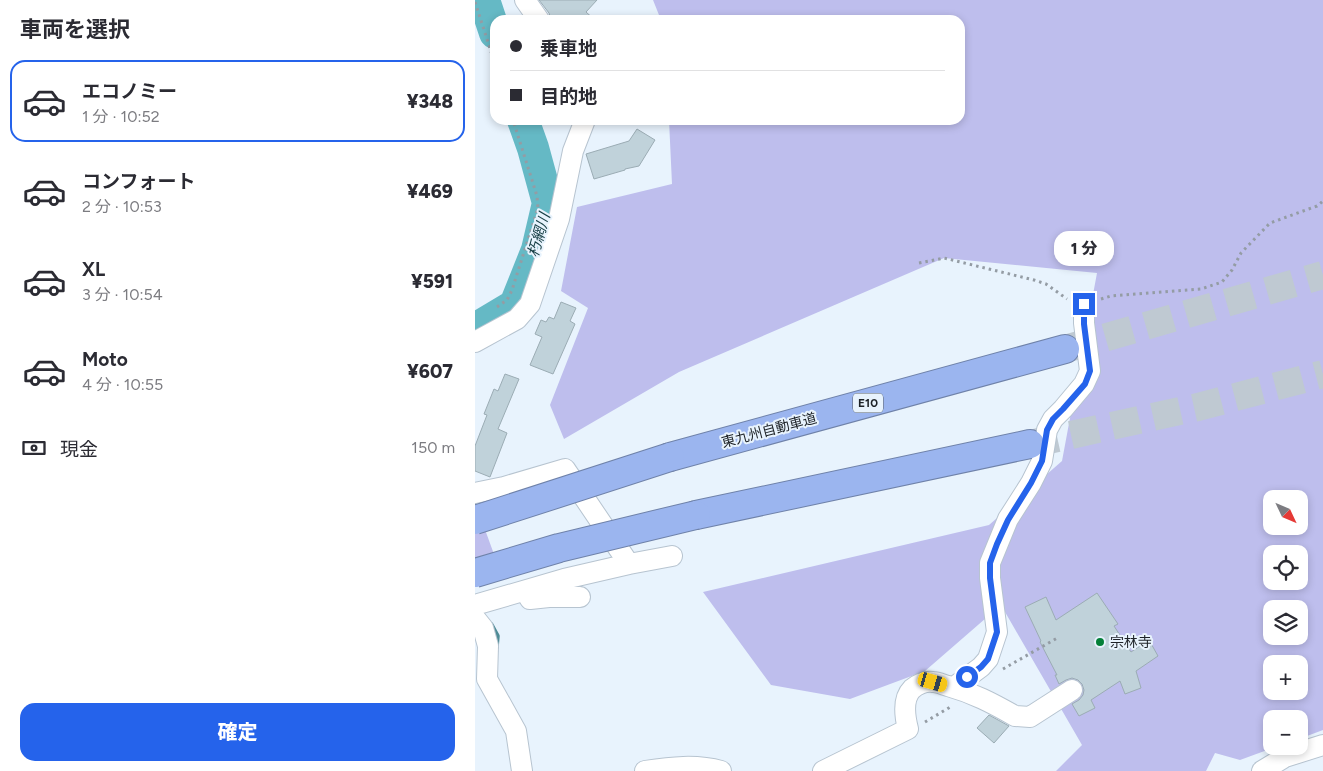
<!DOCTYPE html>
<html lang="ja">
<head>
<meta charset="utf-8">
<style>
	body { margin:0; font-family:Figtree,"Noto Sans JP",sans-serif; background:#f2f2f3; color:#2b2b33; height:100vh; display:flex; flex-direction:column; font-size:19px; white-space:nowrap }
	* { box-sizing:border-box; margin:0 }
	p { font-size:16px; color:#7c7c81 }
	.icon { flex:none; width:28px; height:28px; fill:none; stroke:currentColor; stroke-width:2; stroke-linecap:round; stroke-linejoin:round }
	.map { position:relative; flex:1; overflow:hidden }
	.details { display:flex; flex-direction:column; background:#fff; width:475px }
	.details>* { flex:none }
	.guide { position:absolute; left:15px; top:15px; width:475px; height:110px; border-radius:15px; box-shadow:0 2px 8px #0003; display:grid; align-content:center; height:110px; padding:0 20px; background:#fff }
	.needle { width:32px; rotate:134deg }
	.controls { position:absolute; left:788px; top:490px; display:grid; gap:10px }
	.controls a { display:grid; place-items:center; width:45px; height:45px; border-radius:10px; background:#fff; box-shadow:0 2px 8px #0003; font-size:25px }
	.end { position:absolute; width:22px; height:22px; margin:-11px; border:6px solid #2563eb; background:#fff; box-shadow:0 0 0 2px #fff }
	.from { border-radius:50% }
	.bubble { position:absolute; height:35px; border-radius:15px; background:#fff; box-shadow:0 2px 8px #0003; font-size:16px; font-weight:800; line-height:35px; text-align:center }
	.car { position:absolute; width:15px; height:30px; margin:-15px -8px; border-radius:6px; box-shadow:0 0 4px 1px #0007; background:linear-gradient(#f5c518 24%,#345 0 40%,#f5c518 0 76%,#345 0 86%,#f5c518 0) }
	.guide b { display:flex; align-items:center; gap:18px; height:48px; font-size:19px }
	.guide b+b { border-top:1px solid #e1e1e2 }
	.guide i { width:12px; height:12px; background:#2b2b33 }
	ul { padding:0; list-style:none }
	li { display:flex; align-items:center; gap:15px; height:82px; margin:0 10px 8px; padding:0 10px; border:2px solid transparent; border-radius:15px }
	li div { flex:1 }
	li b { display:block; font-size:19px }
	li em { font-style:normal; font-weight:800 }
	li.active { border-color:#2563eb }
	li>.icon { width:45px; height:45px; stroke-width:1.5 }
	h2 { padding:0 20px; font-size:22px; line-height:60px }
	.pay { display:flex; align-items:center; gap:12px; height:55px; padding:0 20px; font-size:19px }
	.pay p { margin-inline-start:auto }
	.primary-button { display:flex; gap:10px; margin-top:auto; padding:10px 20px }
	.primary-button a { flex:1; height:58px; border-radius:15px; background:#2563eb; color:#fff; font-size:20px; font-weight:800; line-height:58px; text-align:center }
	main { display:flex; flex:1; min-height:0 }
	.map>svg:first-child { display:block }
	.green { fill:#bebeed; fill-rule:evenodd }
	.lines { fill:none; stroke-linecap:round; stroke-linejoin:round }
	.stream { stroke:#4f8c96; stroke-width:5.5 }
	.river { stroke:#65b9c5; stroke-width:32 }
	.building { fill:#c0d2da; stroke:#9bacb4 }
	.highway-tunnel { stroke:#bfc9d2; stroke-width:28; stroke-dasharray:28 14; stroke-linecap:butt }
	.minor-casing { stroke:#b7c4d0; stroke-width:22 }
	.highway-casing { stroke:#6f82a9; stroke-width:30 }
	.path { stroke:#949ca4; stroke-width:3; stroke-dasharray:2.5 4; stroke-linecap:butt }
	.minor { stroke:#fff; stroke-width:20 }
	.highway { stroke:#9bb5ef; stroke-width:28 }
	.highway-bridge-casing { stroke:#6f82a9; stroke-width:30; stroke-linecap:butt }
	.highway-bridge { stroke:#9bb5ef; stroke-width:28 }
	.route { stroke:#2563eb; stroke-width:6 }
	.poi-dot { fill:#037f37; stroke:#e8f3fd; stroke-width:2 }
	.labels { text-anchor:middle; stroke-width:4; stroke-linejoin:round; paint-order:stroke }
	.shield { fill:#e8f3fd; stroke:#5a6167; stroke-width:1 }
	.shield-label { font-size:12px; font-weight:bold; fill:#1d2227 }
	.street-label { font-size:14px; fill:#1d2227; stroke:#e8f3fd }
	.poi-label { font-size:14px; fill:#1d2227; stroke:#e8f3fd; text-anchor:start }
	.water-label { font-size:15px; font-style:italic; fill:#153d43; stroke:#e8f3fd }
</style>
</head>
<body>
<main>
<section class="details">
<h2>車両を選択</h2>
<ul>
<li class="active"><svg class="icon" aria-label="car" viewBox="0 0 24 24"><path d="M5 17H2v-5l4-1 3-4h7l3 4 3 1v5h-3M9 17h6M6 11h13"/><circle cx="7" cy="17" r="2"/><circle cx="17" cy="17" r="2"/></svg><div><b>エコノミー</b><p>1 分 · 10:52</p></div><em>¥348</em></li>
<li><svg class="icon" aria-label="car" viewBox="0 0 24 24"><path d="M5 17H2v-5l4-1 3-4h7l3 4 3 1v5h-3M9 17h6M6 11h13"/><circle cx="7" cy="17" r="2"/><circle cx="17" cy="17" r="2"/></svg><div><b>コンフォート</b><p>2 分 · 10:53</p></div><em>¥469</em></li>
<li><svg class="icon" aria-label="car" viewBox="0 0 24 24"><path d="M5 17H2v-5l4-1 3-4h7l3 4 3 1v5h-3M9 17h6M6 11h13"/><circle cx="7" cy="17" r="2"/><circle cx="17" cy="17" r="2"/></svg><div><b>XL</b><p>3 分 · 10:54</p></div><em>¥591</em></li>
<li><svg class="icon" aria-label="car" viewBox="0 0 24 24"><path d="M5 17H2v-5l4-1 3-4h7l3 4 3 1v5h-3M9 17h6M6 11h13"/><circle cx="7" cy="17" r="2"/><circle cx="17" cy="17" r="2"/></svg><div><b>Moto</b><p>4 分 · 10:55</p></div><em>¥607</em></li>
</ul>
<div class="pay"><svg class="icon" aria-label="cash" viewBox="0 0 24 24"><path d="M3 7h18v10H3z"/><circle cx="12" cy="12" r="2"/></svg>現金<p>150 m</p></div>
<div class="primary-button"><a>確定</a></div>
</section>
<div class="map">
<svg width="848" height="771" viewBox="0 0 848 771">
	<rect width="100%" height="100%" fill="#e8f3fd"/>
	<!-- green -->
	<path class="green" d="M178,0H848V730L824,739V719H796V746H803L765,760L740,753L731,771H581L607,745L526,605L450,671L375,699L296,685L228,592L514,525L587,461L622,273L469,258L204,372L89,439L75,405L113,308L86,291L102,207L197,184L194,120H485V20H186ZM796,499H824V526H796ZM796,554H824V581H796ZM796,609H824V636H796ZM796,664H824V691H796Z
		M0,502L28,579L0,587Z"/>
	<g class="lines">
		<!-- stream -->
		<path class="stream" d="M16,625L22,636L21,647"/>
		<!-- river -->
		<path class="river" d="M9,0L20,33
			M0,329L40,305L62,250L73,203L58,148L48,120"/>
	</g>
	<!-- building -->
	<path class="building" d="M64,0H122L111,12L120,20H76L74,13Z
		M162,129L180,140L164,166L150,169V170L119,179L111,154L154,141Z
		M86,302L101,308L95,321L100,324L78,374L55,365L67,337L60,334L66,320L71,322L74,317L79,319Z
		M30,374L44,379L23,429L32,433L15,477L0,471V446L12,415L9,414L19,389L23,391Z
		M622,593L643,624L639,626L656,652L674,640L683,656L661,671L666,688L650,694L645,681L616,700L620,708L604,716L597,704L604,700L608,695L609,690L607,684L603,680L597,678L591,680L584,684L580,675H582L565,642L566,641L550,607L571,597L581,620Z
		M514,715L534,726L519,743L502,728Z"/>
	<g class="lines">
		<!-- highway-tunnel -->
		<path class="highway-tunnel" d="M590,349L848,275
			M555,444L723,407L848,374"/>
		<!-- minor casing -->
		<g class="minor-casing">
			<path id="minor" d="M50,0L64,20
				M0,342L42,319L55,304L84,219L98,151L110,120
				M0,493L29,487L90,469L154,564
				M52,594L55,599L74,597H105
				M0,605L89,579L154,564L197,556
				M0,618L8,628L13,646L12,679L41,731L47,771
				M479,687L506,667L513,659L522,632L515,578V563L533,519L556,483L567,461L572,430L578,419L588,409L609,384L615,371L609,323V304
				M170,771C196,767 221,764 246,771
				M348,771L433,729C430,717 427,699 437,689C443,684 450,681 458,682C463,682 469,685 473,686C498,693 517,703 540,716L555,717L597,690
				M787,771L810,757L848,745"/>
		</g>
		<!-- highway casing -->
		<g class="highway-casing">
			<path id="highway" d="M195,457L590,349
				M221,515L555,444"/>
		</g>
		<!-- path -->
		<path class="path" d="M0,2L20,64
			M444,263L469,258L559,280L571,284L592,299
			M626,299L636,296L726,289L747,282L757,270L766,253L795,223L842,206L848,201
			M22,307L32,300L37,290L63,208L62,196L38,120
			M528,669L584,637
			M450,722L477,706"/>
		<!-- minor -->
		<use href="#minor" class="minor"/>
		<!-- highway -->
		<use href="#highway" class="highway"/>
		<!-- highway-bridge casing -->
		<g class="highway-bridge-casing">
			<path id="highway-bridge" d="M0,520L195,457
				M0,573L84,548L221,515"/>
		</g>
		<!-- highway-bridge -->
		<use href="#highway-bridge" class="highway-bridge"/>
	</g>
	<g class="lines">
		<!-- route -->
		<path class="route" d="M492,677L506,667L513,659L522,632L515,578V563L522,544L533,520L556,483L567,461L572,430L578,419L588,409L610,384L615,371L609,324V304"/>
	</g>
	<!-- markers -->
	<circle class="poi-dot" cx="625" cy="642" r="5"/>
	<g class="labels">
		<!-- shield labels -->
		<rect class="shield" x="378" y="393.5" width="30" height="19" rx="4"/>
		<g class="shield-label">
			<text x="393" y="407">E10</text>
		</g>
		<!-- street labels -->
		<g class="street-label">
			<text transform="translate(294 430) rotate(-15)" y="5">東九州自動車道</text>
		</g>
		<!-- poi labels -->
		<g class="poi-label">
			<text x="635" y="647">宗林寺</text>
		</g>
		<!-- water labels -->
		<g class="water-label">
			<text transform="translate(64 235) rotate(-74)" y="5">朽網川</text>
		</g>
	</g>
</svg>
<div class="controls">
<a><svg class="needle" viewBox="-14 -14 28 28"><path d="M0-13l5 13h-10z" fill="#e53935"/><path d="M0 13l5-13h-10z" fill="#7c7c81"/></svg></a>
<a><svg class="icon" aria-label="locate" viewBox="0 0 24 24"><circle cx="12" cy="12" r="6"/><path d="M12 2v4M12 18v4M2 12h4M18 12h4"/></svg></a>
<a><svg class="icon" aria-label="layers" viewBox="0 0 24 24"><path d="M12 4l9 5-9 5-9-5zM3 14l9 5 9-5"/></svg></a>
<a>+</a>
<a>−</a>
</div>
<i class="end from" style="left:492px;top:677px"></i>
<i class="end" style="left:609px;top:304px"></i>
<div class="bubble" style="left:579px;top:231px;width:60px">1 分</div>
<i class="car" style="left:458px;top:682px;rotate:106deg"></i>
<div class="guide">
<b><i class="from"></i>乗車地</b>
<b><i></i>目的地</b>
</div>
</div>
</main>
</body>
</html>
